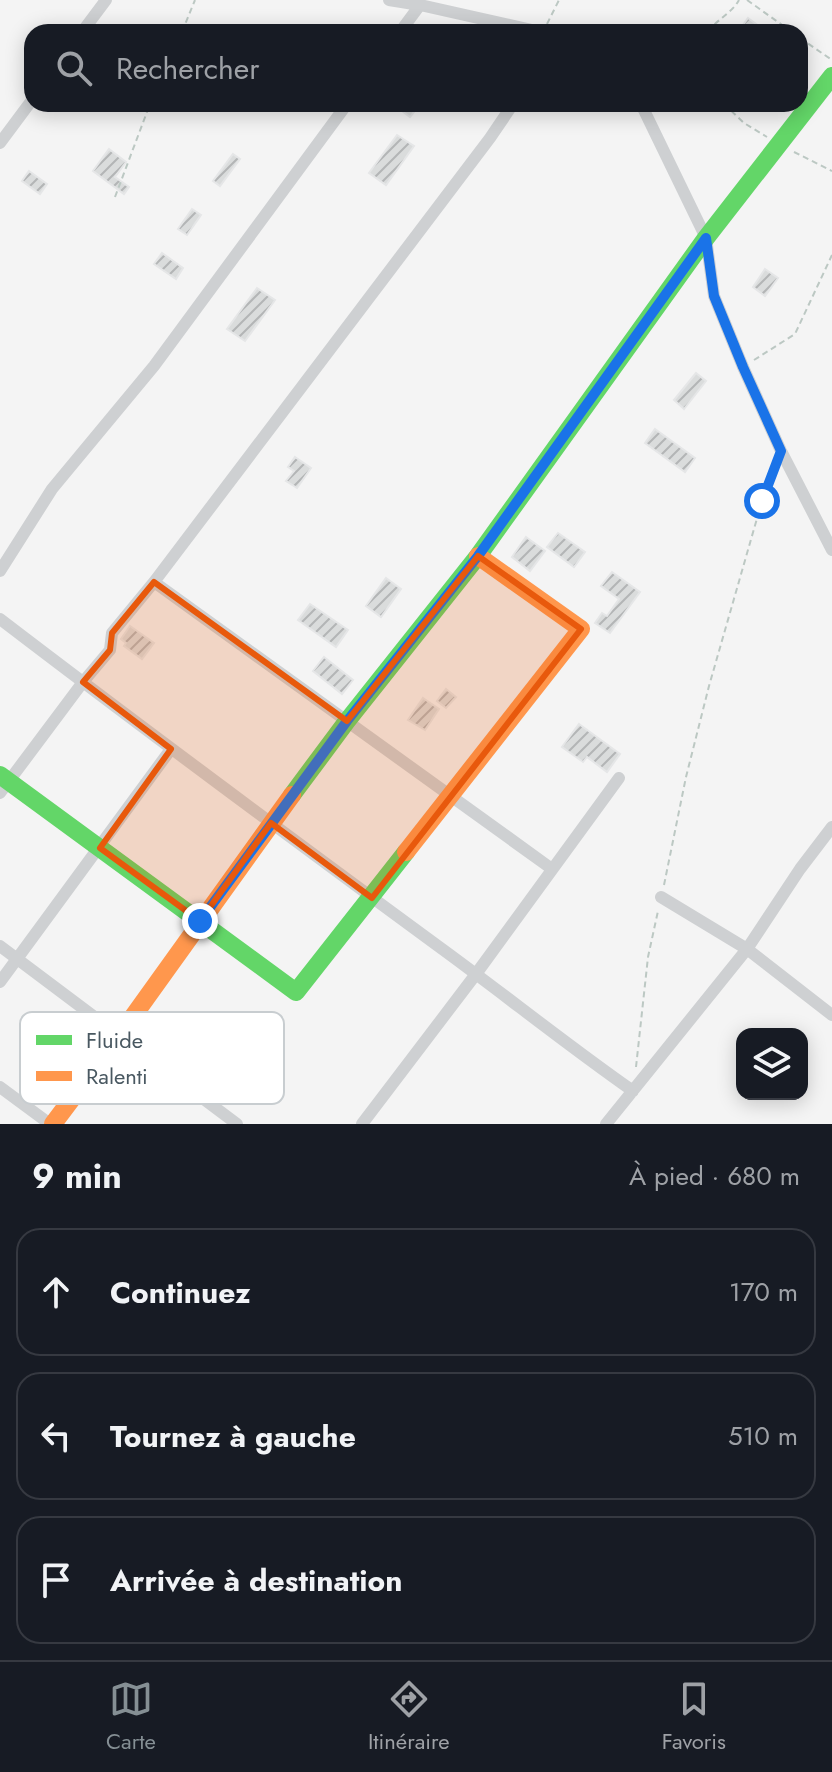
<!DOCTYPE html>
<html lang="fr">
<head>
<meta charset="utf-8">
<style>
  :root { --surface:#171b24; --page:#20242c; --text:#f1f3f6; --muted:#9ea1a6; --line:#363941; --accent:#858f94 }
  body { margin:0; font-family:Jost,sans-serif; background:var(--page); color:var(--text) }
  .controls { position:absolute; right:24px; bottom:24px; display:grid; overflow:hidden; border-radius:16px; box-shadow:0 4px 20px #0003 }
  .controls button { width:72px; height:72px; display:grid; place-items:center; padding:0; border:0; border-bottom:2px solid var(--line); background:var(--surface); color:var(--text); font:40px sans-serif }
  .stop { position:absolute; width:24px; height:24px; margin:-18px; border:6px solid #1a73e8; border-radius:50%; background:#fff }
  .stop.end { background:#1a73e8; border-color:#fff; box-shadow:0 2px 8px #0008 }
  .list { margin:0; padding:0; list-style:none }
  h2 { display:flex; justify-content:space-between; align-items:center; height:104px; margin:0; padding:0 32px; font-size:34px }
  h2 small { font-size:26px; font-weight:400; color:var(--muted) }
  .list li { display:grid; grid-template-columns:52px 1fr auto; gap:24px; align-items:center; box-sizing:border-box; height:128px; margin:0 16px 16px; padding:0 16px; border:2px solid var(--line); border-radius:24px }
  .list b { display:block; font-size:30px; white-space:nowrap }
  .list em { font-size:26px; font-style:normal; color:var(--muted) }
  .icon { flex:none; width:44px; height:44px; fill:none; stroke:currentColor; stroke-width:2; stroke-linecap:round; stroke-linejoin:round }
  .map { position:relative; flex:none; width:832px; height:1124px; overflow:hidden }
  .search { position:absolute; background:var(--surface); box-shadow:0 4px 20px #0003; left:24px; right:24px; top:24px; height:88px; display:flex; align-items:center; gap:20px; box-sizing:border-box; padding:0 28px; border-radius:24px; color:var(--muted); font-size:30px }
  .sheet { height:536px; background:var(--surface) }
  nav { display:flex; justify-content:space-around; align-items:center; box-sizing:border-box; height:112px; border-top:2px solid var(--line); background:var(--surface); font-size:22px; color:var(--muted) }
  nav a { display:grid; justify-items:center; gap:4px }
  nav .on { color:var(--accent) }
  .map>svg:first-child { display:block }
</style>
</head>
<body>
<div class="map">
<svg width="832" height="1124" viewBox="0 0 832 1124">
  <defs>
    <pattern id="building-hatch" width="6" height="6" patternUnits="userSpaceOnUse" patternTransform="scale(2)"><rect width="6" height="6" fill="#dadcdc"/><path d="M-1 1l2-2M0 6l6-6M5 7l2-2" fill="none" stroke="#b3b5b6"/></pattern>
  </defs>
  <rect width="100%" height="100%" fill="#f4f4f4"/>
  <path fill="url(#building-hatch)" stroke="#e5e6e7" stroke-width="2" d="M748,18L767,32H738Z
    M393,104H420L410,117Z
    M397,135L414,146L386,185L369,173Z
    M109,149L126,162L115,177L129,187L124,194L93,171Z
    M233,154L240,159L220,186L213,181Z
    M29,171L47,184L40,194L22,181Z
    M192,209L201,215L187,235L178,229Z
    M162,253L183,268L176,279L154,264Z
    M765,269L778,278L765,296L753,287Z
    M257,288L275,300L245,341L227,329Z
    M696,373L706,381L684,409L674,400Z
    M655,429L695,458L685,472L645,443Z
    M295,457L311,468L297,488L286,481L294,471L288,467Z
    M558,533L585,552L574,567L547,547Z
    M526,537L545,551L530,571L512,557Z
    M612,572L640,592L610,633L595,623L602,613L607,616L619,599L601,586Z
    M386,578L401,589L381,617L366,606Z
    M310,604L348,630L336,647L298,620Z
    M130,626L154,643L142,659L124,646L126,643L121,639Z
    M324,657L353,680L342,694L313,671Z
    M446,689L456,697L446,708L437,701Z
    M423,698L439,709L425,730L408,720Z
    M579,724L620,754L607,772L587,757L583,762L562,747Z"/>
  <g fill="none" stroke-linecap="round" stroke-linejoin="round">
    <path stroke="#bcc8c3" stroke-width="2" stroke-dasharray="6 4" stroke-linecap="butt" d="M747,0L792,32
      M547,24L559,0
      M182,32L195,0
      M708,32C717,19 732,13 739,0
      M800,38L832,60
      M724,104L744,123L767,137
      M794,152L832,171
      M115,197L150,104
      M754,360L795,334L832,255
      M664,885L686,777L709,686L762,501L775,467
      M636,1067L648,957L658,911"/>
    <path stroke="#ced0d2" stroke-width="12" d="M389,0L420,5L541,32
      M82,32L106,0
      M400,32L420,5
      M641,104L706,238L714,296L743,367L781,451L832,550
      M0,143L32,100
      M0,571L52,489L154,366L347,104
      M154,582L552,869
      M0,619C145,730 291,838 438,946C504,994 567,1045 633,1091
      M0,793L83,682L110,650L112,633L154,582L490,138L513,104
      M661,897L747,949L832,1015
      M0,946L237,1124
      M0,982L171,749
      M0,1087L50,1124
      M362,1124L476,974L619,778
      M606,1124L747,949L800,869L832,827"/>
    <path stroke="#63d668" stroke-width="18" d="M0,775L296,992L406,852
      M292,795L347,721L478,556L706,238L832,76"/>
    <path stroke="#ff974d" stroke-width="18" d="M406,852L581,629L478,556
      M53,1124L119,1036L292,795"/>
  </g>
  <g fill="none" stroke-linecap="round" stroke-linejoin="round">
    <path stroke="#1a73e8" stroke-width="10" d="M200,921L347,721L478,556L706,238L714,296L743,367L781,451L762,501"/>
  </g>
  <path fill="#e8590c" fill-opacity="0.2" stroke="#e8590c" stroke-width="6" stroke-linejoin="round" d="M478,556L581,629L372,898L271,823L200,921L100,848L171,749L83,682L110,650L112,633L154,582L347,721Z"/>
  <rect x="20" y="1012" width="264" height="92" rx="12" fill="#fff" stroke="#c8cdd0" stroke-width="2"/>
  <rect x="36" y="1035" width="36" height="10" fill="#63d668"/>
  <rect x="36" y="1071" width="36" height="10" fill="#ff974d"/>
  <g font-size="22" fill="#495861">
    <text x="86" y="1048">Fluide</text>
    <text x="86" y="1084">Ralenti</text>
  </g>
</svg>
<div class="controls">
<button><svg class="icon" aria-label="layers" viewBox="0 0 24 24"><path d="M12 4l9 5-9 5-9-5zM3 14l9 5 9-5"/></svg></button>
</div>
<div class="stop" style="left:762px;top:501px"></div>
<div class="stop end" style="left:200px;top:921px"></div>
<div class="search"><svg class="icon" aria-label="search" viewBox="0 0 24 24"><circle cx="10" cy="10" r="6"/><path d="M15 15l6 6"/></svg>Rechercher</div>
</div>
<section class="sheet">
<h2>9 min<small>À pied · 680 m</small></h2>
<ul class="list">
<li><svg class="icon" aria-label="ahead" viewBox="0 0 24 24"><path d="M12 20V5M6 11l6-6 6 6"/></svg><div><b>Continuez</b></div><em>170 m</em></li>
<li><svg class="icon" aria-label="left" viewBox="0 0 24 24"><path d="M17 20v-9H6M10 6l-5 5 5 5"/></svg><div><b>Tournez à gauche</b></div><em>510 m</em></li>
<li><svg class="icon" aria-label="arrive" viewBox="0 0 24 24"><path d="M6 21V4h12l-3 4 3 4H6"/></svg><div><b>Arrivée à destination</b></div></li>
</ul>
</section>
<nav>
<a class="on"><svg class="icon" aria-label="map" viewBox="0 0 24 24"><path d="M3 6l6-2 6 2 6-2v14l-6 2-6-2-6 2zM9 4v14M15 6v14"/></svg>Carte</a>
<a><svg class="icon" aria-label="directions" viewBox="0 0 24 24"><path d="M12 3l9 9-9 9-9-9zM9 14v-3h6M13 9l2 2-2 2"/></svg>Itinéraire</a>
<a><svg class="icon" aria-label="saved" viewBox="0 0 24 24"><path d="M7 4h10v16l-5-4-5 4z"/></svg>Favoris</a>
</nav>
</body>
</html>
